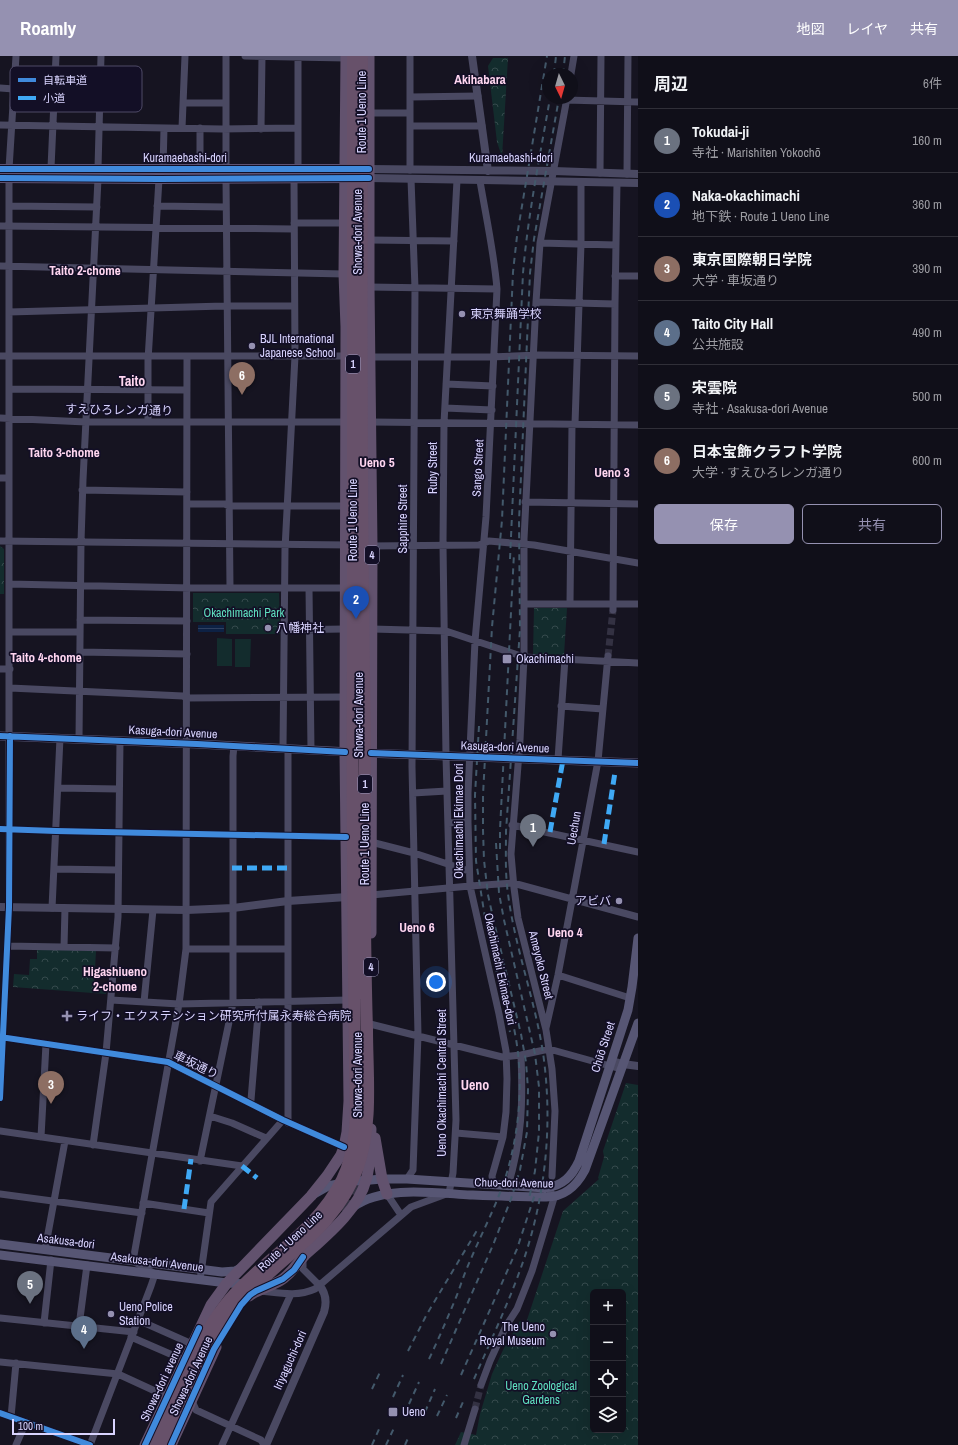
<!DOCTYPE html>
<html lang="ja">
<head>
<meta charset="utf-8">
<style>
  :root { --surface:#100f19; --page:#191822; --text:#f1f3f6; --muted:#9c9ca2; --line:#302f38; --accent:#9591b1 }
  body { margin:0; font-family:"Archivo Narrow","Noto Sans JP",sans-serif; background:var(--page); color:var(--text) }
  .controls { position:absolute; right:12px; bottom:12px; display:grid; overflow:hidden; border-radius:6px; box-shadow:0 4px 16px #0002 }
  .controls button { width:36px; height:36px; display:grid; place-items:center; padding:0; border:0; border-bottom:1px solid var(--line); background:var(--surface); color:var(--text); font:20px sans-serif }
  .compass { position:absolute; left:542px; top:12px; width:36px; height:36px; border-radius:50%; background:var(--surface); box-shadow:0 4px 16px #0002; rotate:175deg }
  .scale { position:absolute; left:12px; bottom:10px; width:103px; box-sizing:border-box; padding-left:4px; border:2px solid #d9d4ff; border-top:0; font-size:11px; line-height:14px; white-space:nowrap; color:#d9d4ff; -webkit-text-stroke:3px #130f26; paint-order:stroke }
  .you { position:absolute; left:436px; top:926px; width:14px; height:14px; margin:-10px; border:3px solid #fff; border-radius:50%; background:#1a73e8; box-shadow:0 0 0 6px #1a73e833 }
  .badge { display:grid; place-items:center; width:26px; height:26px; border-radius:50%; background:var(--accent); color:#fff; font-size:13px; font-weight:700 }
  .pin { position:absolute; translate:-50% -33px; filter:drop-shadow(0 1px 2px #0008) }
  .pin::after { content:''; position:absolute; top:21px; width:14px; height:12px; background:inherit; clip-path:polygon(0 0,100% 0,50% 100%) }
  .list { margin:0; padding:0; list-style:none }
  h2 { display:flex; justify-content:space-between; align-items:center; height:52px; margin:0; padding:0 16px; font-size:17px }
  h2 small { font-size:13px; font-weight:400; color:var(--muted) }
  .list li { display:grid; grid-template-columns:26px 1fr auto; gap:12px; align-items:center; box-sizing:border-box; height:64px; padding:0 16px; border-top:1px solid var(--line) }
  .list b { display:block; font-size:15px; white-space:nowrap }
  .list p { margin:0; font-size:13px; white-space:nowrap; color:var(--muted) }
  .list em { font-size:13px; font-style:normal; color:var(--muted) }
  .actions { display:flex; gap:8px; padding:12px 16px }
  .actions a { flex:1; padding:9px 0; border:1px solid var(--accent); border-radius:6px; text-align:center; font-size:14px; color:var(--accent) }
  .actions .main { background:var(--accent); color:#fff }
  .icon { flex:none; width:22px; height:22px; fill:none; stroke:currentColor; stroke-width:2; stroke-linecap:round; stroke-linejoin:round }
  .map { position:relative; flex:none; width:638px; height:1389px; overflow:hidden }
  header { display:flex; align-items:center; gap:24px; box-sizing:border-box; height:56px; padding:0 20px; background:var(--accent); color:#fff }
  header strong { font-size:19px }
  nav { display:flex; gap:22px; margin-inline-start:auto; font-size:14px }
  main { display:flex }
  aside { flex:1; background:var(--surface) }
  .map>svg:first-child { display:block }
</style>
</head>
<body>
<header>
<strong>Roamly</strong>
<nav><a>地図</a><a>レイヤ</a><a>共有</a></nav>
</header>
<main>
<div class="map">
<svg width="638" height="1389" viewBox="0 0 638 1389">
  <defs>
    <pattern id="park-crowns" width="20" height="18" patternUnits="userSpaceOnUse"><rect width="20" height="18" fill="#132c2d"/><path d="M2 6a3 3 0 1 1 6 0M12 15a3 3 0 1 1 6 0" fill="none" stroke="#354a4c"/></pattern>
    <pattern id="water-rules" width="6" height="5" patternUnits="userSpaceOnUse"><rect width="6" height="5" fill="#0d2144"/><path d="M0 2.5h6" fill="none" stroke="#304060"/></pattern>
  </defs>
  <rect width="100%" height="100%" fill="#161421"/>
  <path fill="url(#park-crowns)" fill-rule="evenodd" d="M493,2H508L502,101L497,86L488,10Z
    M0,490L4,493V538H0Z
    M193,537H279L280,578H226V566H193Z
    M534,552H567L564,599L533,598Z
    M37,892L96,895L94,931L107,932L106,938L13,931L14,918L29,919L30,903H37Z
    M626,1027L638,1029V1389H455L461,1376L476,1379L480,1358L492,1318L503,1294L520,1265L526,1267L563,1155L599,1123L598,1122L604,1101L603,1095ZM593,1236H623V1374H593Z"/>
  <path fill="#132c2d" d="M217,582L232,583V610H217Z
    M235,583H251L250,611H235Z"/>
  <path fill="url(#water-rules)" d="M198,569H224V576H198Z"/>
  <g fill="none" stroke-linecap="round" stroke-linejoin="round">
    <path stroke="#333142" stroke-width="7" stroke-dasharray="7 3.5" stroke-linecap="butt" d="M608,600L613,554
      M475,1353L481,1329"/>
    <path stroke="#333142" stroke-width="12" stroke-dasharray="12 6" stroke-linecap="butt" d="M348,1156L353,1125"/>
    <path stroke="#4a4962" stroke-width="7" d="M226,0V123L230,532
      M245,0L346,2
      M410,0V114
      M571,18L574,0
      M0,32L14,33
      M410,41L478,40
      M566,44L638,46
      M183,47H226
      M369,57H410
      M0,69L222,73L298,72
      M410,70H482
      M182,72L185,0
      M261,73L262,0
      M51,112L56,0
      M98,112L101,0
      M163,113L164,72
      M200,113V72
      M298,113V0
      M600,117L601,0
      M627,118L628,0
      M480,125C486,161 494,196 497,233L486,461L475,585L468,737V766L470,830L499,958L506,995L507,1023L506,1056L503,1081L492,1120L493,1128
      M9,150L97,151
      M157,150L226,151
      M294,167H345
      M0,170L294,173
      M369,184L454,185
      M540,187L616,189
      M0,210L344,218
      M615,220H638
      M369,231L497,233
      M536,246L615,248
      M9,256L224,250H294
      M0,300H350
      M366,301H490L538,299L638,300
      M446,328L493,330
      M9,333L187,334
      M445,352L492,354
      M0,362L86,366H345
      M148,366V304L159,123
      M371,366L638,369
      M575,368L581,188V126
      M0,422H9
      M82,434L187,436
      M525,446L638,448
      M187,448H225L229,450H345
      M0,485L350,489
      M368,490L479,489L489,485L534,489L638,507
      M9,528L191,532H344
      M309,532L311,694
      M524,548H638
      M570,548L572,368
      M613,554L615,248L617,127
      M80,564L187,565
      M372,573L446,575L524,601L638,607
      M284,574L344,573
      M9,576H80
      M80,596L187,598
      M0,613H10
      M10,632L183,640L187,642L345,641
      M561,650L603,653
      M79,683L81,486L83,424L98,123
      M283,692L285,493L295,300L294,123
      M288,693V1067
      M558,703L565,603
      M58,732L119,733
      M413,737L447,735
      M448,767L468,766
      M512,769L638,796
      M0,773L56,775L346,781
      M371,786L414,797L469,815
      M54,813L118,814
      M371,839L470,830L513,827L638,861
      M52,852L60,682
      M7,890L116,892
      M64,891L65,852
      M186,893H288
      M558,919L630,942
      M111,944L179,948L348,944
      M144,946L153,854
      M370,968L502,1001L521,999L549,993L621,1013
      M546,972L558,919L598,705L608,600
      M0,981L168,1006L283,1064L344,1091
      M0,1042L9,851V113L16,0
      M250,1047L251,1044L259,946
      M210,1060L232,1067L266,1082
      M0,1075L242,1110
      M456,1077L503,1081
      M41,1081L46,988
      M93,1089L106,997L118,861L120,685
      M200,1105L233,947V700L234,690
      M552,1120L555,1055L552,1013L546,974L518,862L514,832L511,798L520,684L524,601V483L536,246L540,187L567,42
      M407,1123L413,1114L418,979L412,711L415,232L411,123
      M508,1130C522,1083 523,1047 521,999
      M0,1138L142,1157
      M387,1138L401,1159
      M143,1147L209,1157
      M45,1194L65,1085
      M303,1201V1213L319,1229
      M200,1224L211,1146L283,1064
      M261,1235C280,1237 297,1241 315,1233L411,1151L449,1137L453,1117L456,1064L446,700L443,489L444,367L457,124
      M0,1262L134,1276
      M138,1264L192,1288
      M44,1267L51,1204
      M79,1270L87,1209
      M131,1281L184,1304
      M0,1306L118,1318L168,1341
      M481,1329L490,1305L506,1270L517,1253L532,1215L554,1142L548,1131
      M192,1345L196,1354L261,1384L264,1389
      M0,1357L90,1389
      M11,1361L16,1307
      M16,1389L26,1366
      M90,1389L151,1230L155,1218L133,1205L179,948L186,893L187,300
      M222,1389L291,1238
      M464,1389L475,1353"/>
    <path stroke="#4a4962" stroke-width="8" d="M472,0L488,115
      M369,113L554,115L638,118
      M369,122L638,127
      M0,851L187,854L233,852L288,845L347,841
      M612,1005L623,1008L638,1010
      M266,1389L324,1256C327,1246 326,1237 319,1229"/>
    <path stroke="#575674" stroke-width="9" d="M0,680L197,688L350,696
      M365,697L638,707
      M359,1125L382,1123H407L545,1132C563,1130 572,1120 579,1105L628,954L632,931L638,882
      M314,1138L328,1130L343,1127
      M353,1151C383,1129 435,1137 470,1139C495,1140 519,1141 544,1141C564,1142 576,1131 585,1114L638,967
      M0,1188L222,1216L235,1215L241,1212
      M0,1199L227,1227L248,1228"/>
    <path stroke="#5e5373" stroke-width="10" d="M0,113H352
      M0,122L159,123L353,122"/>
    <path stroke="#62526e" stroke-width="11" d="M369,0V231L372,490L371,877
      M375,1082L382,1123L387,1138
      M249,1240C260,1232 274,1230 284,1222C294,1214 297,1207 305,1199C326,1180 359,1153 366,1124C371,1108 370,1089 371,1073
      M145,1389L211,1249L227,1227L311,1140L327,1120L341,1099L344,1091L347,1076L349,1045L345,696L346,271L344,218L346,0
      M171,1389L216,1291"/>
    <path stroke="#43596b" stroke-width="2" stroke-dasharray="6 5" stroke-linecap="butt" d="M554,18L556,0
      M563,18L565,0
      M510,503L523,217C528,158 540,100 550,42
      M479,670L475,739L476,805L486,868L510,976
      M496,787L499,837L504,864L535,998L539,1031V1076L535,1115L529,1143
      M500,793V774L514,497
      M408,1295L427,1258L479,1171
      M429,1303C439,1282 448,1261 457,1239C461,1228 465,1216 470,1205C483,1174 499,1145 508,1113C521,1066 524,1015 513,968
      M441,1308L493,1189L511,1143L520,1114L527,1076L528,1033L526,1006L521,978L494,866L488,839L484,804L483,774V739L492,571L502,464L513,216L517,180L547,0
      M461,1319L517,1193L535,1138
      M474,1323C491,1284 510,1244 524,1203C546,1137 553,1066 543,997C535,944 515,892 508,838C505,817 506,796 506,775L520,573L519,465L530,217L534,183L559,42
      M372,1333L381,1314
      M393,1341L403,1319
      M409,1348L419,1326
      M425,1356L435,1333
      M437,1360L447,1339
      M456,1362L463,1346
      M372,1389L380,1371
      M386,1389L394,1372
      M405,1389L409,1380"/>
    <path stroke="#67516a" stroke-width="12" d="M154,1389C165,1366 175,1343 186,1320C198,1293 210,1266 230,1243C265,1202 317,1175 342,1124C359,1088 356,1052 355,1013C355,982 354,951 354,920C353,819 352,718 353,616V0
      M164,1389C186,1342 205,1287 239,1247C280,1200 336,1174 358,1111C373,1067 367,1019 367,973C365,912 365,851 364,790C364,761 365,732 365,702C364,602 362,502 362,402C361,268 362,134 362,0"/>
    <path stroke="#3fa9f5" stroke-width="5" stroke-dasharray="10 5" stroke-linecap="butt" d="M550,776L563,704
      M604,788L615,716
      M232,812H288
      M242,1110L257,1122
      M184,1153L191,1103"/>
    <g stroke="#130f26" stroke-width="8">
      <path id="cycleway" d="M0,113H369
        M0,122L159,123L369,122
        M0,680L197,688L345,696
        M371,697L638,707
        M0,773L56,775L346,781
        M0,981L168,1006L283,1064L344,1091
        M0,1042L9,851L10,680
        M0,1357L90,1389
        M145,1389L199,1272
        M171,1389L214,1293L241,1249L250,1239L256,1235L283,1223L294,1214L303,1201"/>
    </g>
    <use href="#cycleway" stroke="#408adc" stroke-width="6"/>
  </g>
  <g fill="#9591b1" stroke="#130f26" stroke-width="1.5">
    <circle cx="462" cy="258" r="4"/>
    <circle cx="252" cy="290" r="4"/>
    <circle cx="268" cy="572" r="4"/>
    <rect x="502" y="598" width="10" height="10" rx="2"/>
    <circle cx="619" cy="845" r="4"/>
    <path d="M65 954h4v4h4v4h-4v4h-4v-4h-4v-4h4z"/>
    <circle cx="111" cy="1258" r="4"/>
    <circle cx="553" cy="1278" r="4"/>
    <rect x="388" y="1351" width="10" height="10" rx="2"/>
  </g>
  <g text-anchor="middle" stroke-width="3.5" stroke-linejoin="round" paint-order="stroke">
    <g fill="#130f26" stroke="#9e99be" stroke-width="1">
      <rect x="346" y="299" width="14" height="18" rx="3"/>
      <rect x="365" y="490" width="14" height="18" rx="3"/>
      <rect x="358" y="719" width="14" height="18" rx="3"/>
      <rect x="364" y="902" width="14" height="18" rx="3"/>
    </g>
    <g font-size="11" font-weight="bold" fill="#d9d4ff">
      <text x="353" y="312">1</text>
      <text x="372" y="503">4</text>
      <text x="365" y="732">1</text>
      <text x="371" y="915">4</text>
    </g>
    <g font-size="12" fill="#d9d4ff" stroke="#130f26">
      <text transform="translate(362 56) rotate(-90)" y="4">Route 1 Ueno Line</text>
      <text x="185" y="106">Kuramaebashi-dori</text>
      <text x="511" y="106">Kuramaebashi-dori</text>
      <text transform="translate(358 176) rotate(-90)" y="4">Showa-dori Avenue</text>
      <text transform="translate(119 354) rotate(1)" y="4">すえひろレンガ通り</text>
      <text transform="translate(433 412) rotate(-90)" y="4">Ruby Street</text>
      <text transform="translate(478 412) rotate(-87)" y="4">Sango Street</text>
      <text transform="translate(403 463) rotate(-90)" y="4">Sapphire Street</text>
      <text transform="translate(353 464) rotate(-90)" y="4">Route 1 Ueno Line</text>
      <text transform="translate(359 659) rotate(-90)" y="4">Showa-dori Avenue</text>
      <text transform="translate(173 676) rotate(3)" y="4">Kasuga-dori Avenue</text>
      <text transform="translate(505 691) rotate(2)" y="4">Kasuga-dori Avenue</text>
      <text transform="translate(459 765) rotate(-90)" y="4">Okachimachi Ekimae Dori</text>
      <text transform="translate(574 772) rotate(-80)" y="4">Uechun</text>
      <text transform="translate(365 788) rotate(-90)" y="4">Route 1 Ueno Line</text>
      <text transform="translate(541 909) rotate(76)" y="4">Ameyoko Street</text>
      <text transform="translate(500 913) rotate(78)" y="4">Okachimachi Ekimae-dori</text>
      <text transform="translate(603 991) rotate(-72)" y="4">Chūō Street</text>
      <text transform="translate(196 1009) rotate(26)" y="4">車坂通り</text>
      <text transform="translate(358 1019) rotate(-90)" y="4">Showa-dori Avenue</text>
      <text transform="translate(442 1027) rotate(-90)" y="4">Ueno Okachimachi Central Street</text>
      <text transform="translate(514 1127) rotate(1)" y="4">Chuo-dori Avenue</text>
      <text transform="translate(66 1185) rotate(7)" y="4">Asakusa-dori</text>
      <text transform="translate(290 1185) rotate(-43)" y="4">Route 1 Ueno Line</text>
      <text transform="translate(157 1206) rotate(7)" y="4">Asakusa-dori Avenue</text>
      <text transform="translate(290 1304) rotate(-66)" y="4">Iriyaguchi-dori</text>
      <text transform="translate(191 1320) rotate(-65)" y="4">Showa-dori Avenue</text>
      <text transform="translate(162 1326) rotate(-65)" y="4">Showa-dori avenue</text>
    </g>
    <g font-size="12" fill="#d9d4ff" stroke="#130f26" text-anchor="start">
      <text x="470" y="262">東京舞踊学校</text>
      <text x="260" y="287">BJL International<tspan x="260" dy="14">Japanese School</tspan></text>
      <text x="276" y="576">八幡神社</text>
      <text x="516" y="607">Okachimachi</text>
      <text x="611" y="849" text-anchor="end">アビバ</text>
      <text x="76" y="964">ライフ・エクステンション研究所付属永寿総合病院</text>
      <text x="119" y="1255">Ueno Police<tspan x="119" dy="14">Station</tspan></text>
      <text x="545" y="1275" text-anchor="end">The Ueno<tspan x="545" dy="14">Royal Museum</tspan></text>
      <text x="402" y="1360">Ueno</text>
    </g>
    <g font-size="12" fill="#5fe0c0" stroke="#130f26">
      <text x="244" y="561">Okachimachi Park</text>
      <text x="541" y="1334">Ueno Zoological<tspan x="541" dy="14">Gardens</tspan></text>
    </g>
    <g font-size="13" font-weight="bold" fill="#ffd6f0" stroke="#130f26">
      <text x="480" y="28">Akihabara</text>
      <text x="85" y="219">Taito 2-chome</text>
      <text x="64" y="401">Taito 3-chome</text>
      <text x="377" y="411">Ueno 5</text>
      <text x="612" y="421">Ueno 3</text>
      <text x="46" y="606">Taito 4-chome</text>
      <text x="417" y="876">Ueno 6</text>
      <text x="565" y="881">Ueno 4</text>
      <text x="115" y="920">Higashiueno<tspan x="115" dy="15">2-chome</tspan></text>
    </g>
    <g font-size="14" font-weight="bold" fill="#ffd6f0" stroke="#130f26">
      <text x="132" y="330">Taito</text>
      <text x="475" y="1034">Ueno</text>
    </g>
  </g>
  <rect x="10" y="10" width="132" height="46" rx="6" fill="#130f26" stroke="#4e4a67" stroke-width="1"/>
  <rect x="18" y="22" width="18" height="4" fill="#408adc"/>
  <rect x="18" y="40" width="18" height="4" fill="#3fa9f5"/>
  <g font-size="11" fill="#d9d4ff">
    <text x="43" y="28">自転車道</text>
    <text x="43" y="46">小道</text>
  </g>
</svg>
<div class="controls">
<button>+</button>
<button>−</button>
<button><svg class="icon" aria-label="locate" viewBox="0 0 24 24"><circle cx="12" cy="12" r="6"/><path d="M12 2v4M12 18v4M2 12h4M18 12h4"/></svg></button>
<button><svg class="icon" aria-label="layers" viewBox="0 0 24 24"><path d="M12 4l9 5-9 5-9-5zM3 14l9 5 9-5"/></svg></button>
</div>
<svg class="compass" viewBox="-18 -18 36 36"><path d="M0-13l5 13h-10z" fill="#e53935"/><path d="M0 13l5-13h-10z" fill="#9c9ca2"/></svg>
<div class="scale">100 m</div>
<div class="you"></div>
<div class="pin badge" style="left:533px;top:791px;background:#6b7280">1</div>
<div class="pin badge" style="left:356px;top:563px;background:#1a4fb4">2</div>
<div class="pin badge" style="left:51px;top:1048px;background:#8d6e63">3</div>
<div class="pin badge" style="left:84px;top:1293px;background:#5c6f8a">4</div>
<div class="pin badge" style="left:30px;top:1248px;background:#6b7280">5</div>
<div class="pin badge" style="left:242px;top:339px;background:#8d6e63">6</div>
</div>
<aside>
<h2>周辺<small>6件</small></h2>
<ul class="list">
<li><span class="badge" style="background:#6b7280">1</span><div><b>Tokudai-ji</b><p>寺社 · Marishiten Yokochō</p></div><em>160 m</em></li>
<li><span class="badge" style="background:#1a4fb4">2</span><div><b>Naka-okachimachi</b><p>地下鉄 · Route 1 Ueno Line</p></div><em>360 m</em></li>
<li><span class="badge" style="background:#8d6e63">3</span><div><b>東京国際朝日学院</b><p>大学 · 車坂通り</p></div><em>390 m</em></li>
<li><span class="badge" style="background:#5c6f8a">4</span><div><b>Taito City Hall</b><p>公共施設</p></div><em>490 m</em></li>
<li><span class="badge" style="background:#6b7280">5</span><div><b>宋雲院</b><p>寺社 · Asakusa-dori Avenue</p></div><em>500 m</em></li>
<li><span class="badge" style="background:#8d6e63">6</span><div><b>日本宝飾クラフト学院</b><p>大学 · すえひろレンガ通り</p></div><em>600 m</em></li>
</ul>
<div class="actions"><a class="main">保存</a><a>共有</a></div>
</aside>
</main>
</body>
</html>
